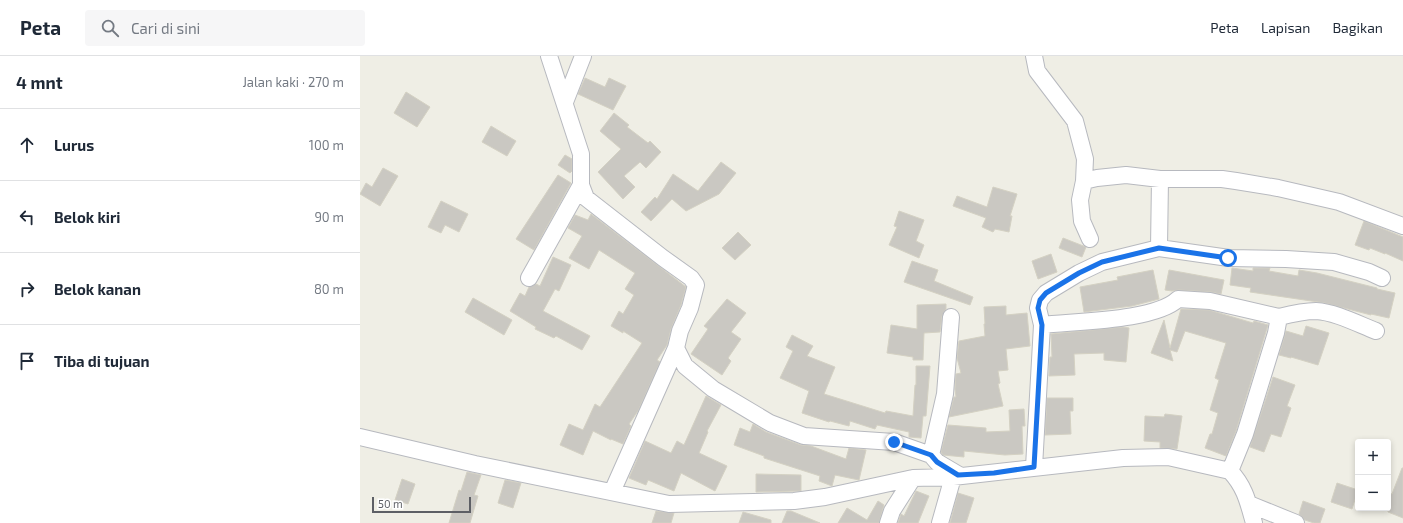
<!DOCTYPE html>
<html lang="id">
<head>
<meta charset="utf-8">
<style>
  :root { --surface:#fff; --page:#f6f6f7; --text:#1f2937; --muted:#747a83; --line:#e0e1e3 }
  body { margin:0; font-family:"Exo 2",sans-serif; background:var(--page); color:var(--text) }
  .controls { position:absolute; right:12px; bottom:12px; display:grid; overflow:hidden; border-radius:4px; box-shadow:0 2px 6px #0003 }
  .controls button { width:36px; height:36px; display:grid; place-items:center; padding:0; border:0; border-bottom:1px solid var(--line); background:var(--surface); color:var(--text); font:20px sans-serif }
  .scale { position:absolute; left:12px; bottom:10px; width:99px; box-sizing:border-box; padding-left:4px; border:2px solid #5d5f65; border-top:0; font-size:11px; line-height:14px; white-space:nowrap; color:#5d5f65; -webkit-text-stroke:3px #fff; paint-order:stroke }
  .stop { position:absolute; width:12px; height:12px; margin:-9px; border:3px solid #1a73e8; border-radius:50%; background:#fff }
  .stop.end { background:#1a73e8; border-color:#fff; box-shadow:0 1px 4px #0008 }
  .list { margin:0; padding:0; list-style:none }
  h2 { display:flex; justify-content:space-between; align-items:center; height:52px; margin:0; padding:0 16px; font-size:17px }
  h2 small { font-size:13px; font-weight:400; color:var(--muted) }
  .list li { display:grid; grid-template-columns:26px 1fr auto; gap:12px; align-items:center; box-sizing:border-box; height:72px; padding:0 16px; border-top:1px solid var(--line) }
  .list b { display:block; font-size:15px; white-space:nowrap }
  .list em { font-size:13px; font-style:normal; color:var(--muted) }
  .icon { flex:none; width:22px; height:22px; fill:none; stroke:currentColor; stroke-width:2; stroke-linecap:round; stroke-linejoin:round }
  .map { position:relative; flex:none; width:1043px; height:467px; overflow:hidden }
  header { display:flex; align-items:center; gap:24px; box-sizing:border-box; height:56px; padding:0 20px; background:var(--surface); border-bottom:1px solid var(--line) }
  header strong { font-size:19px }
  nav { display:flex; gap:22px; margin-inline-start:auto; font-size:14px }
  .search { width:280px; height:36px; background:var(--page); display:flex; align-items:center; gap:10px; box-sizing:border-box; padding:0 14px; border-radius:4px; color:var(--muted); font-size:15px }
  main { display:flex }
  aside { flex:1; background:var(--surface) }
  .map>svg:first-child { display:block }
</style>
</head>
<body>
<header>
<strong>Peta</strong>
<div class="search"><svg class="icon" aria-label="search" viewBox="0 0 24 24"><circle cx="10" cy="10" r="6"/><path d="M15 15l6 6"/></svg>Cari di sini</div>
<nav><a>Peta</a><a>Lapisan</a><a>Bagikan</a></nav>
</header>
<main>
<aside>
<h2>4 mnt<small>Jalan kaki · 270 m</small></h2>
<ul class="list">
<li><svg class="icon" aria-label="ahead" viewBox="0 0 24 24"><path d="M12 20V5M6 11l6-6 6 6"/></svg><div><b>Lurus</b></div><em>100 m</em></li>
<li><svg class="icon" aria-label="left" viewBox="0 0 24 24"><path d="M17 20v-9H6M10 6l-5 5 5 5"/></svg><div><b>Belok kiri</b></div><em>90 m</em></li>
<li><svg class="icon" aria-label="right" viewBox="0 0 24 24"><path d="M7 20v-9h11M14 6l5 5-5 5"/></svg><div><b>Belok kanan</b></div><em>80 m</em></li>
<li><svg class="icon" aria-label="arrive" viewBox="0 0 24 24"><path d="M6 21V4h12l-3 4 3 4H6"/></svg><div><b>Tiba di tujuan</b></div></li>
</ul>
</aside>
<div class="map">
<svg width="1043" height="467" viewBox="0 0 1043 467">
  <rect width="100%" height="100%" fill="#efeee5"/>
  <path fill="#cac8c2" stroke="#d4d1c3" d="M225,22L245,31L249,22L266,30L253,54L218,38Z
    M46,36L70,51L57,71L34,57Z
    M254,57L269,69L267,71L288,87L290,85L301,96L286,112L280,106L264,120L275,131L263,143L238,116L261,93L240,75Z
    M131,70L156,85L147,100L122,86Z
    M205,99L212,103V115L210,117L198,109Z
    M361,106L376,117L359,138L326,155L312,143L291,165L281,156L295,141L297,143L313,118L338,135Z
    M23,112L38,120L20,150L0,138L6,127L12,131Z
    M198,119L211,127L174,194L156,183Z
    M633,131L657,138L650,160H652L649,176L635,173L633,176L622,171L626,162L593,150L597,140L627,151Z
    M81,145L108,158L99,176L85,169L81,177L68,171Z
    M539,155L564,164L556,185L564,189L559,202L529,189L537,171L534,170Z
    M231,158L326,231L321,249L311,273L307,289L297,304L300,306L278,355L269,368L271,370L263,388L251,383V384L233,375L223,399L200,389L209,368L223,374L235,348L240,351L282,287L263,275V277L251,270L259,255L263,258L274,239L265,233L275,217L239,194L229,213L209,202L222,180L208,172L215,159L228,164Z
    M1004,165L1043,181V205L1025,197V198L1010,192L1009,194L995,189Z
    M378,176L391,189L375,204L362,192Z
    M703,182L726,191L722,201L699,192Z
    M691,198L697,216L678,223L672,205Z
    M193,201L211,209L199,235L195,233L183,255L230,280L222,294L196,280L194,282L175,273L176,271L150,255L160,237L165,240L169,231L176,228L180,230Z
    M552,205L578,214L574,225L613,241L610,249L544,226Z
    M872,212L893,215V212H910L909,215L938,220L939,214L957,217L1017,232V233L1035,237L1029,262L1011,258V259L965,247L890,236L891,232L870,229Z
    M793,214L799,243L772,250L724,256L720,231L758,224L757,221Z
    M809,214L864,224L861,238L851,236L819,234L812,235L805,234Z
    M113,242L152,264L144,279L105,256Z
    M367,243L386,257L371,276L381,283L368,302L371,305L362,319L331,298L348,273L344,270Z
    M586,248V253L582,260L580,276L564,277L563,304H553V301L527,297L531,269L557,273V249Z
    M646,250V259L667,257L670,290L646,293L648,314L638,315L640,327L638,328L643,350L589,361L594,341H596L595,333L596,318L601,317L597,302L599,285L625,280L624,268H625L624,251Z
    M821,253L849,254L893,267L894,265L908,269L876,375L866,400L845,392L850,378H852L858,357L850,354L859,324L855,322L866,287L825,275L817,296L810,294L813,305L791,297L804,264L810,292Z
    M946,270L969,277L958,309L931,301V302L919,299L926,275L943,280Z
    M763,271L769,272L766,306L744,304V297L714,298L715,319L689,320L690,301H692L691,278Z
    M432,279L453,290L447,300L475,311L464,338L525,357L526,355L553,360L555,329H556V310H570L566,360H563L561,382L549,381V376L517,369L515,373L490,365L489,370L470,365L469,366L442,357L449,335L420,322L433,295L426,291Z
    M913,321L935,329L927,350L931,352L921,381L911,378L904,396L890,391Z
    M346,340L361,349L347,375L348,376L339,397L367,410L355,435L321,417L314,435L288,424L286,429L269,422L285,385L311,397L317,385L324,389Z
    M687,342H713V355H710L711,378L685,379Z
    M664,353L665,370H662L663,398L645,399L604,395V401L583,399L581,396L588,369L626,372V376L650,375L649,354Z
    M805,358L822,360L817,393L800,392V386L784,385L785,360L804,361Z
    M393,368L406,376L441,389L451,390L486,403L489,392L506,394L499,424L475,419L472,430L459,425L460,420L404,402V400L374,389L380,372L390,376Z
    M1042,412H1043V462L1028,456V437L1032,438Z
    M107,416L121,419L114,439L118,440L110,467H89L99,434L101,435Z
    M396,418L441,419V435L396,436Z
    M42,423L55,428L48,448L35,444Z
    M145,424L161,427L153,452L138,447Z
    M977,427L998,434L992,453L971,446Z
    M556,435L569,440L558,467H538L541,458L544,460Z
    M598,437L614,442L606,467H590Z
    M518,445L524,449L519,467H478L487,452L507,464Z
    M943,445L965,453L960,467H954L945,464L939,458Z
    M296,455L314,457L311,467H292Z
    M427,455H431L460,467H422Z
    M383,456L411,464V467H379Z"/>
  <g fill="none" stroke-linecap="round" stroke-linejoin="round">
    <g stroke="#b7b9bf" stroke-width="18">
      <path id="street" d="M189,0L221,98V129L226,142L303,202L331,222L336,229L330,252L320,275L316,292L325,310L353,333L410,367L444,380L534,386L571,399L577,406L599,419
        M674,0L677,15L715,65L725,103L724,125L720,144L722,165L730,183
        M205,46L223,0
        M724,125L737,122L766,119L800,123H862L876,125L918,132L979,146L1043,170
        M799,192L800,123
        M169,222L221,129
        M682,269L678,252L680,244L686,237L719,217L742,206L799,192L869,202L926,203L974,206L1009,216L1022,222
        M0,381L115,408L309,448L434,445L465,441L553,422L593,421L763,402L808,401L870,415C885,431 888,446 894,467
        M571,399L585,338L591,261
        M674,411L682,269C716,265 795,265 818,243L850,245L919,261
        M870,415L885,378L916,277L919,261C931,258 944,255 956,255C975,256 998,268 1016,275
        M252,436L316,292
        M889,448L936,467
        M528,467L532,455L553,422
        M580,467L593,421"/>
    </g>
    <use href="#street" stroke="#fff" stroke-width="16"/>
  </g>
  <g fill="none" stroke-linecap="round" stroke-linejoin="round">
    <path stroke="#1a73e8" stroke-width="5" d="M534,386L571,399L577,406L598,419L634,417L674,411L682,269L678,252L680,244L686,237L719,217L742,206L799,192L868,202"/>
  </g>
</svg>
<div class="controls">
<button>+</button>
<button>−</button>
</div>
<div class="scale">50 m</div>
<div class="stop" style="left:868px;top:202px"></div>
<div class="stop end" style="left:534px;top:386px"></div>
</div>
</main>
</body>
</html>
